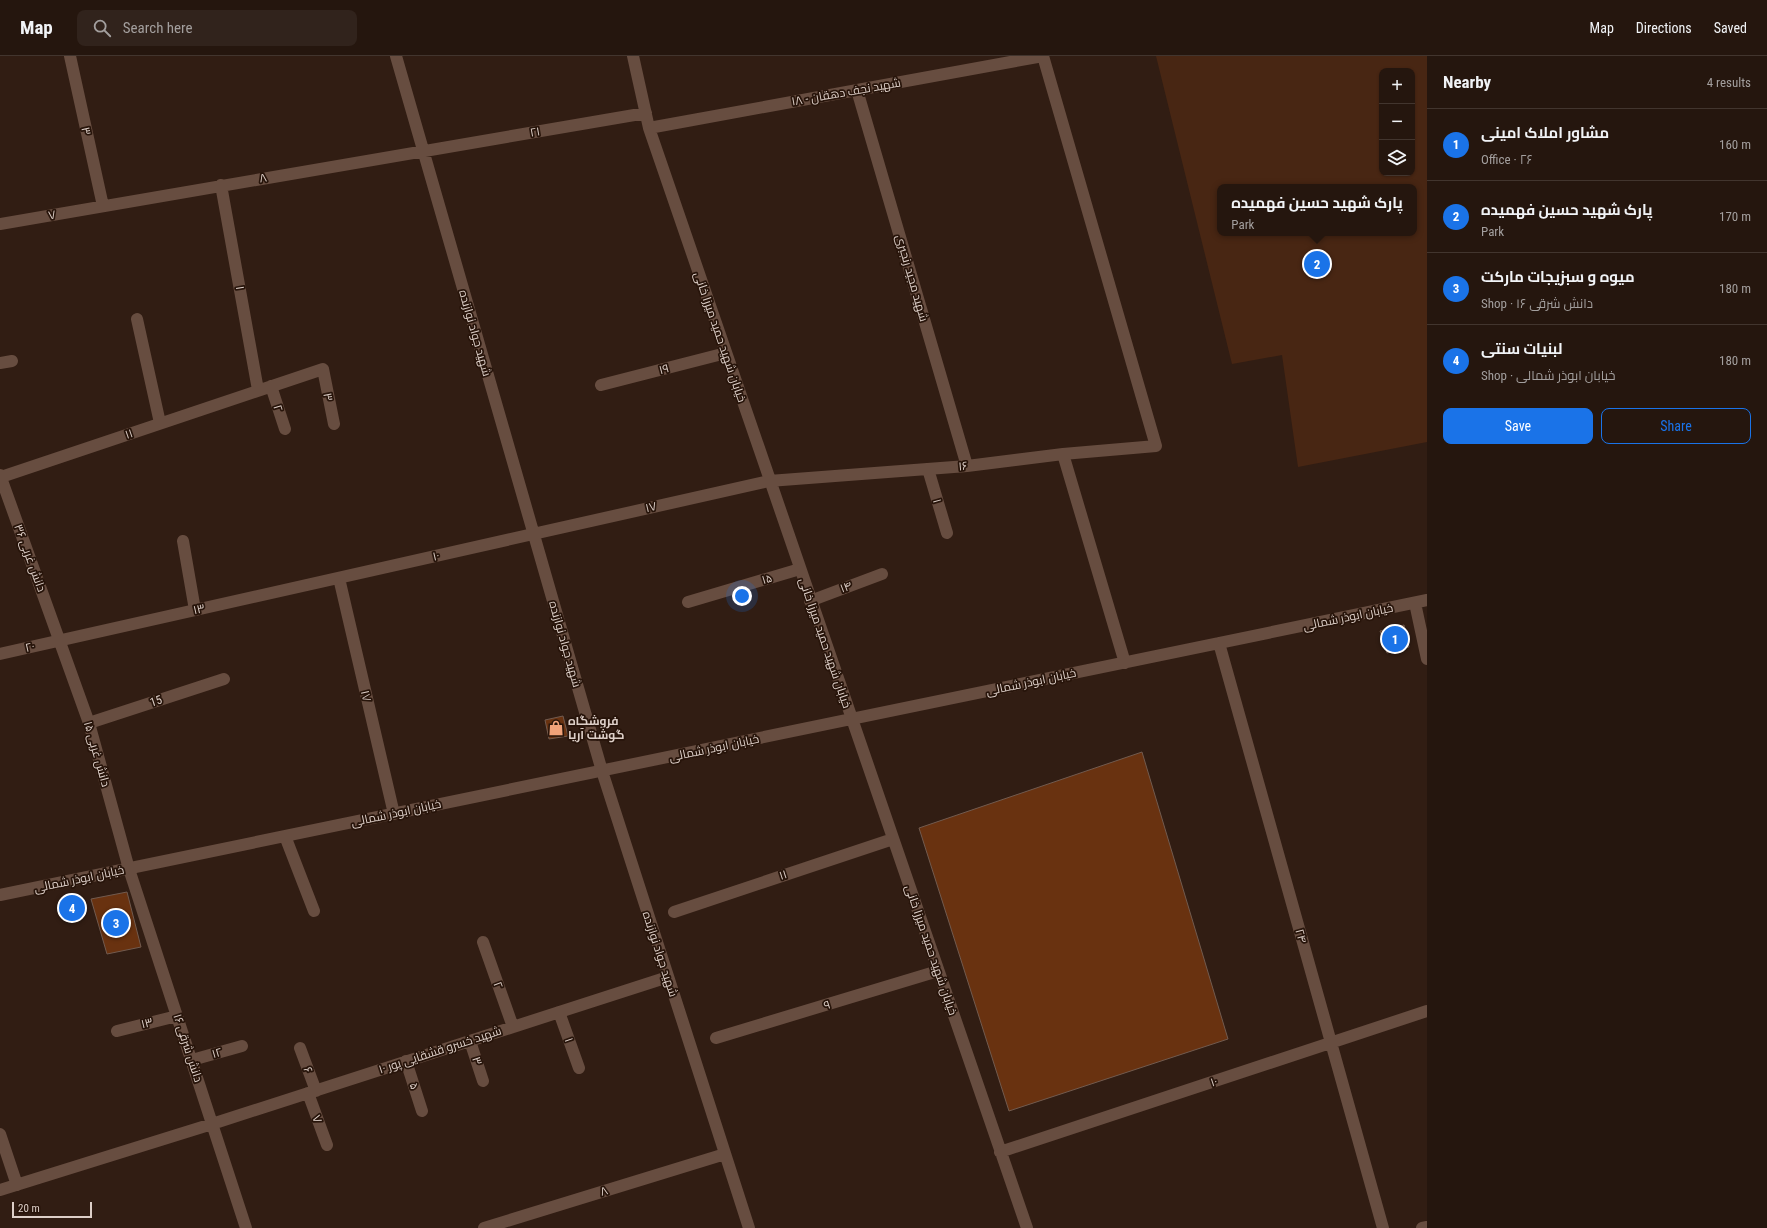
<!DOCTYPE html>
<html lang="en">
<head>
<meta charset="utf-8">
<style>
  :root { --surface:#25160e; --page:#31231c; --text:#f1f3f6; --muted:#a39f9e; --line:#42352e; --accent:#1a73e8 }
  body { margin:0; font-family:"Roboto Condensed",Cairo,sans-serif; background:var(--page); color:var(--text) }
  .controls { position:absolute; right:12px; top:12px; display:grid; overflow:hidden; border-radius:8px; box-shadow:0 1px 3px #0004 }
  .controls button { width:36px; height:36px; display:grid; place-items:center; padding:0; border:0; border-bottom:1px solid var(--line); background:var(--surface); color:var(--text); font:20px sans-serif }
  .scale { position:absolute; left:12px; bottom:10px; width:80px; box-sizing:border-box; padding-left:4px; border:2px solid #ddcfc8; border-top:0; font-size:11px; line-height:14px; white-space:nowrap; color:#ddcfc8; -webkit-text-stroke:3px #27140a; paint-order:stroke }
  .you { position:absolute; left:742px; top:540px; width:14px; height:14px; margin:-10px; border:3px solid #fff; border-radius:50%; background:#1a73e8; box-shadow:0 0 0 6px #1a73e833 }
  .badge { display:grid; place-items:center; width:26px; height:26px; border-radius:50%; background:var(--accent); color:#fff; font-size:13px; font-weight:700 }
  .pin { position:absolute; translate:-50% -50%; border:2px solid #fff; box-shadow:0 1px 4px #0006 }
  .popup { position:absolute; left:1217px; top:128px; width:200px; height:52px; box-sizing:border-box; display:grid; place-content:center; border-radius:8px; background:var(--surface); filter:drop-shadow(0 1px 3px #0005); font-size:13px; white-space:nowrap; color:var(--muted) }
  .popup b { font-size:15px; color:var(--text) }
  .popup::after { content:''; position:absolute; left:50%; top:100%; margin-left:-8px; border:8px solid transparent; border-top-color:var(--surface) }
  .list { margin:0; padding:0; list-style:none }
  h2 { display:flex; justify-content:space-between; align-items:center; height:52px; margin:0; padding:0 16px; font-size:17px }
  h2 small { font-size:13px; font-weight:400; color:var(--muted) }
  .list li { display:grid; grid-template-columns:26px 1fr auto; gap:12px; align-items:center; box-sizing:border-box; height:72px; padding:0 16px; border-top:1px solid var(--line) }
  .list b { display:block; font-size:15px; white-space:nowrap }
  .list p { margin:0; font-size:13px; white-space:nowrap; color:var(--muted) }
  .list em { font-size:13px; font-style:normal; color:var(--muted) }
  .actions { display:flex; gap:8px; padding:12px 16px }
  .actions a { flex:1; padding:9px 0; border:1px solid var(--accent); border-radius:8px; text-align:center; font-size:14px; color:var(--accent) }
  .actions .main { background:var(--accent); color:#fff }
  .icon { flex:none; width:22px; height:22px; fill:none; stroke:currentColor; stroke-width:2; stroke-linecap:round; stroke-linejoin:round }
  .map { position:relative; flex:none; width:1427px; height:1172px; overflow:hidden }
  header { display:flex; align-items:center; gap:24px; box-sizing:border-box; height:56px; padding:0 20px; background:var(--surface); border-bottom:1px solid var(--line) }
  header strong { font-size:19px }
  nav { display:flex; gap:22px; margin-inline-start:auto; font-size:14px }
  .search { width:280px; height:36px; background:var(--page); display:flex; align-items:center; gap:10px; box-sizing:border-box; padding:0 14px; border-radius:8px; color:var(--muted); font-size:15px }
  main { display:flex }
  aside { flex:1; background:var(--surface) }
  .map>svg:first-child { display:block }
</style>
</head>
<body>
<header>
<strong>Map</strong>
<div class="search"><svg class="icon" aria-label="search" viewBox="0 0 24 24"><circle cx="10" cy="10" r="6"/><path d="M15 15l6 6"/></svg>Search here</div>
<nav><a>Map</a><a>Directions</a><a>Saved</a></nav>
</header>
<main>
<div class="map">
<svg width="1427" height="1172" viewBox="0 0 1427 1172">
  <rect width="100%" height="100%" fill="#311d13"/>
  <path fill="#482613" fill-rule="evenodd" d="M1156,0H1427V386L1298,411L1282,299L1232,308ZM1382,15H1412V117H1382ZM1220,131H1414V177H1220Z"/>
  <path fill="#693210" stroke="#725b4f" d="M1404,569L1409,591L1387,597L1380,575Z
    M563,660L568,680L549,683L545,664Z
    M1142,696L1228,983L1009,1055L919,772Z
    M127,836L141,891L107,898L91,843Z"/>
  <g fill="none" stroke-linecap="round" stroke-linejoin="round">
    <path stroke="#674d40" stroke-width="12" d="M70,0L103,150
      M396,0L602,715L749,1172
      M633,0L649,72L1027,1172
      M857,34L967,410
      M221,129L258,334
      M0,168L646,57
      M137,263L160,367
      M0,307L12,305
      M601,329L726,297
      M271,330L285,373
      M1063,398L1125,607
      M928,413L947,477
      M0,419L89,667L129,813L246,1172
      M1,421L323,313L334,368
      M183,485L195,554
      M339,522L394,758
      M810,545L882,518
      M688,546L800,513
      M1415,547L1427,603
      M1219,587L1383,1172
      M0,598L769,425L967,410L1063,398L1156,390L1043,0L649,72
      M89,667L224,623
      M285,780L314,855
      M0,839L1427,544
      M674,856L893,783
      M483,886L513,971
      M559,956L579,1012
      M117,975L177,960
      M716,982L938,915
      M470,985L483,1025
      M300,992L316,1035
      M192,1004L242,990
      M406,1005L422,1055
      M308,1037L327,1089
      M0,1078L17,1129
      M1000,1096L1427,955
      M0,1134L212,1068L668,921
      M484,1172L725,1098
      M1422,1172L1427,1171"/>
  </g>
  <defs>
    <g id="shop-bare" transform="scale(1.2)"><path d="M-5-2.5h2.3a2.7 3.5 0 0 1 5.4 0H5L5.5 6h-11ZM-1.5-2.5h3a1.5 2.3 0 0 0-3 0Z" fill="#f0a279" stroke="#27140a" stroke-width="2.5" paint-order="stroke"/></g>
  </defs>
  <g fill-rule="evenodd">
    <use href="#shop-bare" x="556" y="672"/>
  </g>
  <g text-anchor="middle" stroke-width="3.5" stroke-linejoin="round" paint-order="stroke">
    <g font-size="12" fill="#ddcfc8" stroke="#27140a">
      <text transform="translate(846 36) rotate(-10)" y="4">شهید نجف دهقان - ۱۸</text>
      <text transform="translate(86 75) rotate(77)" y="4">۳</text>
      <text transform="translate(535 76) rotate(-10)" y="4">۲۱</text>
      <text transform="translate(263 122) rotate(-10)" y="4">۸</text>
      <text transform="translate(52 159) rotate(-10)" y="4">۷</text>
      <text transform="translate(912 222) rotate(74)" y="4">شهید مجید رنجبری</text>
      <text transform="translate(240 232) rotate(80)" y="4">۱</text>
      <text transform="translate(475 277) rotate(74)" y="4">شهید جواد نوازنده</text>
      <text transform="translate(720 281) rotate(71)" y="4">خیابان شهید حمید میرزا خانی</text>
      <text transform="translate(664 313) rotate(-15)" y="4">۱۹</text>
      <text transform="translate(328 341) rotate(79)" y="4">۳</text>
      <text transform="translate(278 352) rotate(73)" y="4">۲</text>
      <text transform="translate(129 378) rotate(-19)" y="4">۱۱</text>
      <text transform="translate(963 410) rotate(-5)" y="4">۱۶</text>
      <text transform="translate(937 445) rotate(74)" y="4">۱</text>
      <text transform="translate(651 451) rotate(-13)" y="4">۱۷</text>
      <text transform="translate(436 500) rotate(-13)" y="4">۱۰</text>
      <text transform="translate(30 502) rotate(70)" y="4">دانش غربی ۳۶</text>
      <text transform="translate(767 523) rotate(-17)" y="4">۱۵</text>
      <text transform="translate(846 531) rotate(-21)" y="4">۱۴</text>
      <text transform="translate(199 553) rotate(-13)" y="4">۱۳</text>
      <text transform="translate(1348 561) rotate(-12)" y="4">خیابان ابوذر شمالی</text>
      <text transform="translate(825 587) rotate(71)" y="4">خیابان شهید حمید میرزا خانی</text>
      <text transform="translate(565 588) rotate(74)" y="4">شهید جواد نوازنده</text>
      <text transform="translate(30 591) rotate(-13)" y="4">۲۰</text>
      <text transform="translate(1031 626) rotate(-12)" y="4">خیابان ابوذر شمالی</text>
      <text transform="translate(366 640) rotate(77)" y="4">۱۷</text>
      <text transform="translate(156 645) rotate(-18)" y="4">15</text>
      <text transform="translate(714 692) rotate(-12)" y="4">خیابان ابوذر شمالی</text>
      <text transform="translate(97 698) rotate(74)" y="4">دانش غربی ۱۵</text>
      <text transform="translate(396 757) rotate(-12)" y="4">خیابان ابوذر شمالی</text>
      <text transform="translate(783 819) rotate(-18)" y="4">۱۱</text>
      <text transform="translate(79 823) rotate(-12)" y="4">خیابان ابوذر شمالی</text>
      <text transform="translate(1301 880) rotate(74)" y="4">۲۴</text>
      <text transform="translate(931 894) rotate(71)" y="4">خیابان شهید حمید میرزا خانی</text>
      <text transform="translate(660 898) rotate(72)" y="4">شهید جواد نوازنده</text>
      <text transform="translate(498 929) rotate(70)" y="4">۲</text>
      <text transform="translate(827 949) rotate(-17)" y="4">۹</text>
      <text transform="translate(147 967) rotate(-14)" y="4">۱۳</text>
      <text transform="translate(569 984) rotate(71)" y="4">۱</text>
      <text transform="translate(188 992) rotate(72)" y="4">دانش شرقی ۱۶</text>
      <text transform="translate(440 994) rotate(-18)" y="4">شهید خسرو قشقایی پور ۱۰</text>
      <text transform="translate(217 997) rotate(-16)" y="4">۱۲</text>
      <text transform="translate(477 1005) rotate(72)" y="4">۳</text>
      <text transform="translate(308 1014) rotate(69)" y="4">۶</text>
      <text transform="translate(1214 1026) rotate(-18)" y="4">۱۰</text>
      <text transform="translate(414 1030) rotate(71)" y="4">۵</text>
      <text transform="translate(317 1063) rotate(69)" y="4">۷</text>
      <text transform="translate(604 1135) rotate(-17)" y="4">۸</text>
    </g>
    <g font-size="12" font-weight="bold" fill="#ddcfc8" stroke="#27140a" text-anchor="start">
      <text x="568" y="669">فروشگاه<tspan x="568" dy="14">گوشت آریا</tspan></text>
    </g>
  </g>
</svg>
<div class="controls">
<button>+</button>
<button>−</button>
<button><svg class="icon" aria-label="layers" viewBox="0 0 24 24"><path d="M12 4l9 5-9 5-9-5zM3 14l9 5 9-5"/></svg></button>
</div>
<div class="scale">20 m</div>
<div class="you"></div>
<div class="pin badge" style="left:1395px;top:583px">1</div>
<div class="pin badge" style="left:1317px;top:208px">2</div>
<div class="popup"><b>پارک شهید حسین فهمیده</b>Park</div>
<div class="pin badge" style="left:116px;top:867px">3</div>
<div class="pin badge" style="left:72px;top:852px">4</div>
</div>
<aside>
<h2>Nearby<small>4 results</small></h2>
<ul class="list">
<li><span class="badge">1</span><div><b>مشاور املاک امینی</b><p>Office · ۲۶</p></div><em>160 m</em></li>
<li><span class="badge">2</span><div><b>پارک شهید حسین فهمیده</b><p>Park</p></div><em>170 m</em></li>
<li><span class="badge">3</span><div><b>میوه و سبزیجات مارکت</b><p>Shop · دانش شرقی ۱۶</p></div><em>180 m</em></li>
<li><span class="badge">4</span><div><b>لبنیات سنتی</b><p>Shop · خیابان ابوذر شمالی</p></div><em>180 m</em></li>
</ul>
<div class="actions"><a class="main">Save</a><a>Share</a></div>
</aside>
</main>
</body>
</html>
